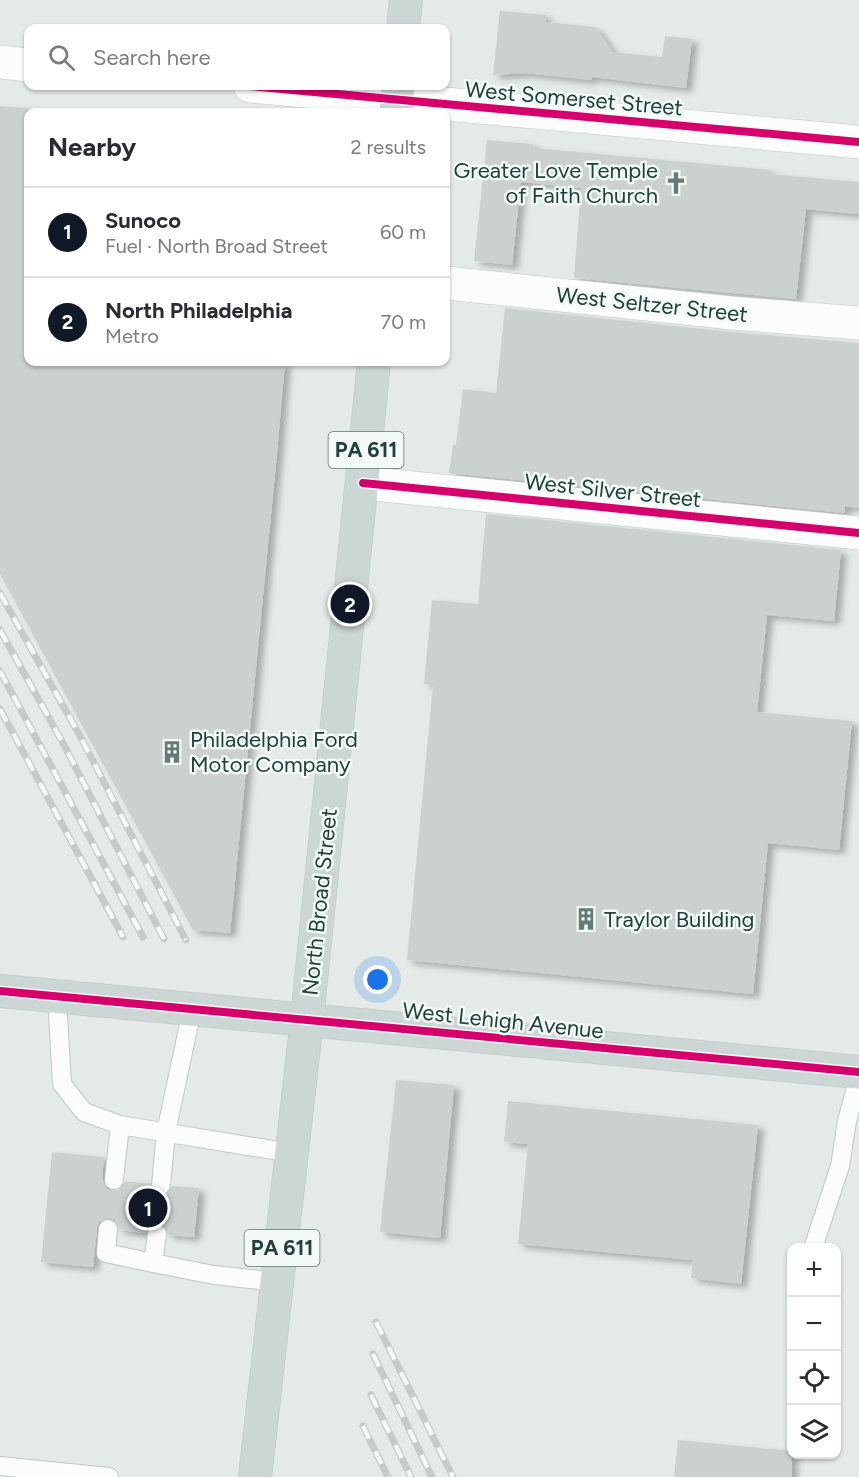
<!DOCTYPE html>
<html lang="en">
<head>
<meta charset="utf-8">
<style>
  :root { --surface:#fff; --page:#f2f2f3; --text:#2b2b33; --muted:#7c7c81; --line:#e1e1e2; --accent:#111827 }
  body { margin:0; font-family:Figtree,sans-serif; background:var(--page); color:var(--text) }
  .controls { position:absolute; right:18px; bottom:18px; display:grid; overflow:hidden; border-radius:12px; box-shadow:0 2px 4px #0004 }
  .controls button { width:54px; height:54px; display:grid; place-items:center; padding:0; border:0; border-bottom:2px solid var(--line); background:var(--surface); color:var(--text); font:30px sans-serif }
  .you { position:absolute; left:378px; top:980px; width:21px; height:21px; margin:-15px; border:4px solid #fff; border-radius:50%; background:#1a73e8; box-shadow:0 0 0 9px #1a73e833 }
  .badge { display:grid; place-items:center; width:39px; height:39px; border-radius:50%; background:var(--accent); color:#fff; font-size:20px; font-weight:700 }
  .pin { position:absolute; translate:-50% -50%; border:3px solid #fff; box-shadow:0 2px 6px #0006 }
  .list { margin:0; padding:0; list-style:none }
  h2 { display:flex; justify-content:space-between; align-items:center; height:78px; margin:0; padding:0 24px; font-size:26px }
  h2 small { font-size:20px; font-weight:400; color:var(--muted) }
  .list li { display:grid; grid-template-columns:39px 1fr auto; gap:18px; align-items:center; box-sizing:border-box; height:90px; padding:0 24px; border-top:2px solid var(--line) }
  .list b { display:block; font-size:22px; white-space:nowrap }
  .list p { margin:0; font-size:20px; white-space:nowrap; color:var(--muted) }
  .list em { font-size:20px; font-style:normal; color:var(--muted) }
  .icon { flex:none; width:33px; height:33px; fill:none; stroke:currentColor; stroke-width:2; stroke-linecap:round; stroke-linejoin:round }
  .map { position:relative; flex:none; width:859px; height:1477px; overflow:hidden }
  .search { position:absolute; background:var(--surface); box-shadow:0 2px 4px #0004; left:24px; top:24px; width:426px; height:66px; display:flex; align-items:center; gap:15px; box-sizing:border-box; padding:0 21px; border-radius:12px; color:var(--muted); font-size:22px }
  .panel { position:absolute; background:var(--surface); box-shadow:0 2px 4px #0004; left:24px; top:108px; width:426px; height:258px; border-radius:12px }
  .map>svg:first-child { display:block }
</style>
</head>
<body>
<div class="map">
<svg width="859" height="1477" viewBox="0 0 859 1477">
  <defs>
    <filter id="shadow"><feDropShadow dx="6" dy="4" stdDeviation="3" flood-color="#0004"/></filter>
  </defs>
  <rect width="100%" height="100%" fill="#e4eae8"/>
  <path fill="#cad1cf" filter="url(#shadow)" d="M500,11L546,15L545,22L595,27L613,52L662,57L665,36L692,39L686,88L592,77V80L525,73L493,75Z
    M0,106L28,108V362H285L277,453L230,933L193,930L0,574Z
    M487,140L532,144L535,148L770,170L769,174L859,182V214L806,209L796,299L574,278L581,188L521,182L512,265L474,261Z
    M505,308L730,332L859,343V508L845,506L844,513L449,473L453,444L456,445L463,389L496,393Z
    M486,514L841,550L834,621L767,615L757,712L852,721L839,850L768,843L753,994L407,960L433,685L424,684L432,600L478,604Z
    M396,1080L454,1085L440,1238L380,1232Z
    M508,1101L758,1125L741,1284L691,1278L693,1260L518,1244L528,1144L504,1142Z
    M52,1152L104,1157L102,1179L107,1189L112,1191L119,1190L125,1181L150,1184L151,1190L159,1196L166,1195L172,1186L199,1188L194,1237L168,1235L164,1226L158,1223L149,1227L146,1233L119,1230L115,1220L108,1218L99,1222L97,1228L93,1267L41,1262Z
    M678,1440L792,1451V1477H674Z"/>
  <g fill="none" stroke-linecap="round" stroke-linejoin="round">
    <g stroke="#c1c7c5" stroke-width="20">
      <path id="lane" d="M57,997L62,1084L84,1112L120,1125L291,1153
        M114,1180L120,1125
        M161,1185L166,1132L192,1010
        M108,1229L106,1253L153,1263
        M157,1234L153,1263L214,1275L278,1282
        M813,1248L840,1166L847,1121L859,1076
        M0,1466L109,1477"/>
    </g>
    <g stroke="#c1c7c5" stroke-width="34">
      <path id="street" d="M0,62L28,65
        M250,86L859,142
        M446,283L732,313L859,323
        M363,483L859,533"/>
    </g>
    <g stroke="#bcc7c5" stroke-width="34">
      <path id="primary" d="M403,28L406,0
        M396,112L398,86
        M0,991L859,1072
        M255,1477L307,1019L374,362"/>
    </g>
    <use href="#lane" stroke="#fbfcfc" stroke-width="18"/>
    <use href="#street" stroke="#fbfcfc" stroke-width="33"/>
    <use href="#primary" stroke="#ccd6d5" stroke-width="33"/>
    <g stroke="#c6cbca" stroke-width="7">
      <path id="rail" d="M0,593L80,736L186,940
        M0,630L64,745L164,939
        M0,671L143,937
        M0,709L123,937
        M376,1322L453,1477
        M373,1354L432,1477
        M371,1395L411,1477
        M363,1426L388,1477"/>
    </g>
    <use href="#rail" stroke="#f2f9f6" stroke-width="4.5" stroke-dasharray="14" stroke-linecap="butt"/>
    <g stroke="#f2f9f6" stroke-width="11">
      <path id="cycleway" d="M250,86L859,142
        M363,483L859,533
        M0,991L859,1072"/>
    </g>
    <use href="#cycleway" stroke="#d6006c" stroke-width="8"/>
  </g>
  <defs>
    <g id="church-bare" transform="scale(1.8)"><path d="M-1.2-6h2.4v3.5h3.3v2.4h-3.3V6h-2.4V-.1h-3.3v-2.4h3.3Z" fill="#647c78" stroke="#f2f9f6" stroke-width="2.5" paint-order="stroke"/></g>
    <g id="building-bare" transform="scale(1.8)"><path d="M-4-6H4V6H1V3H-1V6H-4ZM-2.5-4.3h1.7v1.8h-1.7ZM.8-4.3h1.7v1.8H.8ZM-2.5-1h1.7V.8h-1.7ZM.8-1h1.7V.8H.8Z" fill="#647c78" stroke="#f2f9f6" stroke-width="2.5" paint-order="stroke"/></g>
  </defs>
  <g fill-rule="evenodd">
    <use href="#church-bare" x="676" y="183"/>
    <use href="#building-bare" x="172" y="752"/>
    <use href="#building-bare" x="586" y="919"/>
  </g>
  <g text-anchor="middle" stroke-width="5" stroke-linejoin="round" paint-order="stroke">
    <g fill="#f2f9f6" stroke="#5e7873" stroke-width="1.5">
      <rect x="328.5" y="432" width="75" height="36" rx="4.5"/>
      <rect x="244.5" y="1230" width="75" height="36" rx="4.5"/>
    </g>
    <g font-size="21" font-weight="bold" fill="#1f403b">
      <text x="366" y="457">PA 611</text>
      <text x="282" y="1255">PA 611</text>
    </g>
    <g font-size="22" fill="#1f403b" stroke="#f2f9f6">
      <text transform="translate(574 98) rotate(5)" y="8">West Somerset Street</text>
      <text transform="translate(652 304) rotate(6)" y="8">West Seltzer Street</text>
      <text transform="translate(613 490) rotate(6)" y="8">West Silver Street</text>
      <text transform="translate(319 902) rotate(-84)" y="8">North Broad Street</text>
      <text transform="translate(503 1020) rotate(6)" y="8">West Lehigh Avenue</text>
    </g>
    <g font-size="22" fill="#1f403b" stroke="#f2f9f6" text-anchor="start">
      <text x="658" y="178" text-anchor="end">Greater Love Temple<tspan x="658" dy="25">of Faith Church</tspan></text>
      <text x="190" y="747">Philadelphia Ford<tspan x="190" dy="25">Motor Company</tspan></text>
      <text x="604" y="927">Traylor Building</text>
    </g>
  </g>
</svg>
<div class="controls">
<button>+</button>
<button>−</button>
<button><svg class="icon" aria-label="locate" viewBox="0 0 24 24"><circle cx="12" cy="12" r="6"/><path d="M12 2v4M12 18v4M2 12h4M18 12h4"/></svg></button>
<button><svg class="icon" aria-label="layers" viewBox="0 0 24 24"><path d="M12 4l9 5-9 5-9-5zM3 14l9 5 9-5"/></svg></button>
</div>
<div class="you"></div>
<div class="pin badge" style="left:148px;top:1208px">1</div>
<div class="pin badge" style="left:350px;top:604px">2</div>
<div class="search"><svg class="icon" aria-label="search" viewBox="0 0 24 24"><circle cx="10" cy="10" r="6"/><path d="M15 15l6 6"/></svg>Search here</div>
<section class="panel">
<h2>Nearby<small>2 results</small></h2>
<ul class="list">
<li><span class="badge">1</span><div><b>Sunoco</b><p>Fuel · North Broad Street</p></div><em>60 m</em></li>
<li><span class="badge">2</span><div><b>North Philadelphia</b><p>Metro</p></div><em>70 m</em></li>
</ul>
</section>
</div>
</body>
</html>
